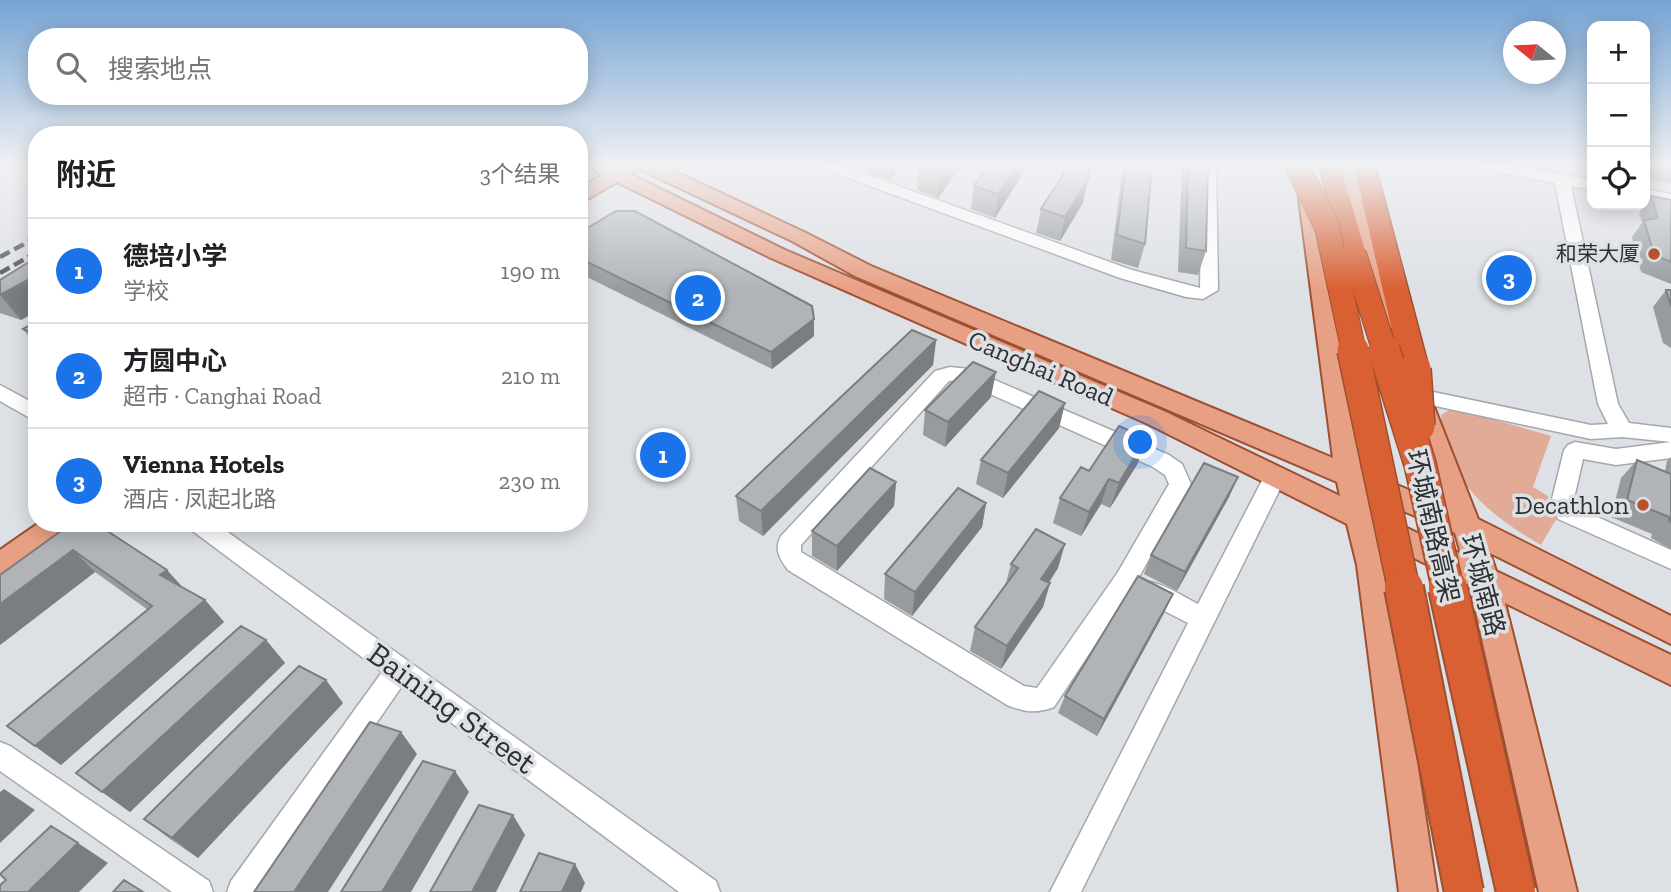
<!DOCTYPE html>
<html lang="zh">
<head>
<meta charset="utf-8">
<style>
  :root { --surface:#fff; --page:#f2f2f2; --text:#202124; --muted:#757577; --line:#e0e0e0; --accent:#1a73e8 }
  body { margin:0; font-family:"Zilla Slab","Noto Sans SC",serif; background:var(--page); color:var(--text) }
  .controls { position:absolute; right:21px; top:21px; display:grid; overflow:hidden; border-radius:14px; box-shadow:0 4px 18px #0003 }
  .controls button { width:63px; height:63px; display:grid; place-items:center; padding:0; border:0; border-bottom:2px solid var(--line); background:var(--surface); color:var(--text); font:35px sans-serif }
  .compass { position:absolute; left:1503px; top:21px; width:63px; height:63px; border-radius:50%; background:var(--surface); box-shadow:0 4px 18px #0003; rotate:288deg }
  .you { position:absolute; left:1141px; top:443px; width:24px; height:24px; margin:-18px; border:5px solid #fff; border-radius:50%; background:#1a73e8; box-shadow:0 0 0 10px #1a73e833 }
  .badge { display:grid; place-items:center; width:46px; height:46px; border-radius:50%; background:var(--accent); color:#fff; font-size:23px; font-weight:700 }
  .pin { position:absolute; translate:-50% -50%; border:4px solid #fff; box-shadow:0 2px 7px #0006 }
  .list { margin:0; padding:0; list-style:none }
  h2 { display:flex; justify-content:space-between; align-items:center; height:91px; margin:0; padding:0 28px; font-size:30px }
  h2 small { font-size:23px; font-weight:400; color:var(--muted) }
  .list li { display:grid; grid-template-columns:46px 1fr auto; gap:21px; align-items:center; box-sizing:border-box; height:105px; padding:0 28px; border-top:2px solid var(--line) }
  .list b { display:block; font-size:26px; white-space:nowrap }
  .list p { margin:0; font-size:23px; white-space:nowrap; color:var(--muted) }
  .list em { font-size:23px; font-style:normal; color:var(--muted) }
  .icon { flex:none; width:38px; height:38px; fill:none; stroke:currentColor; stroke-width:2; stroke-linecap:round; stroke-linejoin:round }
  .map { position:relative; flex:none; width:1671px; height:892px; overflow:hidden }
  .search { position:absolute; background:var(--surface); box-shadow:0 4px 18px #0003; left:28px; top:28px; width:560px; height:77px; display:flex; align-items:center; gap:18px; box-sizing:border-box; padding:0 24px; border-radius:28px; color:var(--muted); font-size:26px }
  .panel { position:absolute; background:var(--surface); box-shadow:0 4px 18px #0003; left:28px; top:126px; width:560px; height:406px; border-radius:28px }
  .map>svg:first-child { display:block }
</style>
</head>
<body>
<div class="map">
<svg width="1671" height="892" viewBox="0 0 1671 892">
  <rect width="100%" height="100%" fill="#dde0e5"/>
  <path fill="#e2ab97" d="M1453,408L1551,436L1533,487L1548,496L1549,507L1558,516L1541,545C1490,516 1444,479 1441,415Z"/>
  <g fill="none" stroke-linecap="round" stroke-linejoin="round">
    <g stroke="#a4a7ab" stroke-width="3">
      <path id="minor" d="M819,165H840L1132,270L1200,288L1202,165H1216L1218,290L1203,299L1186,297L1120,278L821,168Z
        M1476,165H1508L1592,180V190L1571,186L1618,404L1629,423L1671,428V442L1622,437L1591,439L1412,401L1409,396L1412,391L1419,389L1591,425L1608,424L1598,404L1555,183L1483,169Z
        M1645,189L1671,194V204L1645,199Z
        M950,367L969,369L1169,455L1182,464L1191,484L1134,586L1054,707C1035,714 1025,712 1007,705L788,570C779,558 774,549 781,536L935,371ZM959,380L1153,467L1165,475L1169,484L1118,572L1037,688L1024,686L801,552V545L949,381Z
        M0,385L37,405V422L0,401Z
        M1575,442L1616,449L1671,442V458L1616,465L1583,459L1573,503L1575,507L1671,550V569L1558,519L1551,503L1564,450L1568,445Z
        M1276,467L1284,469L1287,475L1081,892H1050L1188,623L1137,597L1134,590L1137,583C1156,577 1181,596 1198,604L1268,469Z
        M187,523H215L716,881L720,892H679L402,686L260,892H227L231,881L382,672L190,529Z
        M0,742L10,746L209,881L213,892H172L0,771Z"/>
    </g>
    <g stroke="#9d4f32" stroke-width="4">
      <path id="major" d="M587,165H636L635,171L630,174L785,250L1166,412L1340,496L1337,482L855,276L792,241L639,169L637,165H661L806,233L871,266L1333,458L1298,191L1301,187H1315L1318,191L1361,470L1445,505L1408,400L1411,394L1420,391L1429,394L1478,519L1671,616V644L1490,553L1496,571L1671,655V685L1505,603L1577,892H1539L1470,586L1380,541L1387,565L1437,892H1399L1357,565L1347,524L1148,424L771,258L617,182L579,204V189L602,175ZM1368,496L1455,533L1461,554L1372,511Z
        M1335,165H1353L1405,323L1402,328H1386L1383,323Z
        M39,523H75L71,531L10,573L0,577V550Z"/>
    </g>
    <g stroke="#9d4f32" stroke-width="3">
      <path id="highway" d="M1319,165H1340L1366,254L1362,259H1346L1342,254Z
        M1354,165H1375L1429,369L1425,375L1415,378L1405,375L1401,369Z"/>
    </g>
    <use href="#minor" fill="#fff" fill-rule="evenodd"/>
    <use href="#major" fill="#e8a084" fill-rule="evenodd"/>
    <use href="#highway" fill="#d86032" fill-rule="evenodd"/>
    <path stroke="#4f5052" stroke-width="4.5" stroke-dasharray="11 5" stroke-linecap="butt" d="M0,257L37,237
      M0,273L37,252"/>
    <g stroke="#9d4f32" stroke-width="26" stroke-linecap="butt">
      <path id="highway-bridge-far2" d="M1297,165L1327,227L1354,352
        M1354,254L1385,352"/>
    </g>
    <g stroke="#9d4f32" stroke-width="34" stroke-linecap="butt">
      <path id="highway-bridge-far1" d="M1353,350L1404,590
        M1384,350L1420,464L1448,590
        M1415,369L1419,426"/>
    </g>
    <g stroke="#9d4f32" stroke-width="42" stroke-linecap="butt">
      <path id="highway-bridge" d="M1404,588L1464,892
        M1448,588L1516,892"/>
    </g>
    <use href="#highway-bridge-far2" stroke="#d86032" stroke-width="24"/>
    <use href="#highway-bridge-far1" stroke="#d86032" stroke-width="31"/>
    <use href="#highway-bridge" stroke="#d86032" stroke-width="38"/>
  </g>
  <path fill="#979b9e" d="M869,165H902L890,180L869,173Z
    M962,165L938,198L917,190L919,166Z
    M988,165H1028L995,218L971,209L974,186Z
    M1123,165H1152L1145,244L1138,268L1111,260Z
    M1182,165H1208L1206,251L1198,275L1178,272Z
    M1569,165H1592V169Z
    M1645,165H1671V184L1645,179Z
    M1651,196L1671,200V284L1641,272L1632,237L1642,223L1639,213Z
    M1083,203L1060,241L1036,233L1041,209Z
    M579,233L814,336L772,369L579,273Z
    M37,257V311L21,320L0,313V280Z
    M1666,290H1671V348L1663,343L1653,307Z
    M37,321V346L23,329Z
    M936,340L933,365L763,536L739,521L736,496Z
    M991,397L945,447L923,435L925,410Z
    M1065,403L1059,428L1003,498L976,484L981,460Z
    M1671,457V549L1651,538L1652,534L1611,517L1621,478L1637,460L1665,471L1667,461Z
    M1138,463L1110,508L1101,504L1081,536L1053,523L1060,498L1089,471Z
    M1238,477L1229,497L1177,591L1144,574L1151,555Z
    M896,482L894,506L837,571L812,556V531Z
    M986,503L982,527L912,616L884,599L885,574Z
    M72,523L205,600L224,622L61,765L7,726L148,610L95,572L0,645Z
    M1011,564L1058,568L1049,583H1050L1043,607L1001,669L970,651L975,627L1006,583Z
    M1173,594L1164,613L1097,736L1058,713L1065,696Z
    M266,640L285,663L130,812L76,773Z
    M343,703L198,858L170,839L144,819Z"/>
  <path fill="#7b7e81" d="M891,165H902L890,180Z
    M947,165H962L938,198L940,174Z
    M1017,165H1028L995,218L998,194Z
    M1088,179L1083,203L1060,241L1065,217Z
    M37,275V311L21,320L1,296Z
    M814,319V336L772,369L771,352Z
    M936,340L933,365L763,536L761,511Z
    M996,372L991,397L945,447L948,422Z
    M1065,403L1059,428L1003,498L1008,473Z
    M1146,438L1138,463L1110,508L1119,483Z
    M1238,477L1229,497L1177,591L1185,572Z
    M1109,479L1101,504L1081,536L1089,512Z
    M896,482L894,506L837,571V546Z
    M986,503L982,527L912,616L915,592Z
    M1065,544L1058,568L1035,603L1041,579Z
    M73,550L95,572L0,645V604Z
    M167,570L187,592L160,575Z
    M1050,583L1043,607L1001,669L1007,646Z
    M1173,594L1164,613L1097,736L1104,719Z
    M205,600L224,622L61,765L35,746Z
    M266,640L285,663L130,812L102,792Z
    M326,680L343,703L198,858L172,838Z
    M401,732L417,754L328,892H294Z
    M455,771L469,792L411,892H382Z
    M4,789L35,810L0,843V792Z
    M513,815L525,835L496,892H472Z
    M78,843L108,863L79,892H28Z
    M575,864L585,883L581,892H562Z"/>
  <path fill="#b0b4b8" stroke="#7b7e81" stroke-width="2" d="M920,165H947L940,174L919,166Z
    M988,165H1017L998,194L974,186Z
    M1065,165H1091L1088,179L1065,217L1041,209L1064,173Z
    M1126,165H1152L1145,244L1117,235Z
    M1188,165H1208L1206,251L1186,248Z
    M1651,196L1671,200V262L1654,255L1644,220L1658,218Z
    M616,211H635L812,306L814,319L771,352L579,258V233Z
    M37,257V275L0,295V280Z
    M1666,290H1671V306Z
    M37,321L36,336L23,329Z
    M912,330L936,340L761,511L736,496Z
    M973,362L996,372L948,422L925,410Z
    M1039,391L1065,403L1008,473L981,460Z
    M1119,426L1146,438L1119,483L1109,479L1089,512L1060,498L1081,467L1089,471Z
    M1637,460L1671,474V522L1669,521V517L1627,500Z
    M1204,463L1238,477L1185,572L1151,555Z
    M870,468L896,482L837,546L812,531Z
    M958,488L986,503L915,592L885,574Z
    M72,523H95L167,570L160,575L205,600L35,746L7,726L152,606L73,550L0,604V575Z
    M1036,529L1065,544L1041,579L1050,583L1007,646L975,627L1018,568L1011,564Z
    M1138,576L1173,594L1104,719L1065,696Z
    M241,626L266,640L102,792L76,773Z
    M299,666L326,680L172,838L144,819Z
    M370,722L401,732L294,892H254Z
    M423,761L455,771L382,892H341Z
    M479,805L513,815L472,892H430Z
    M51,826L78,843L28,892H0V885L6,880L0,874Z
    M539,853L575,864L562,892H520Z
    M124,880L143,892H113Z"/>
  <linearGradient id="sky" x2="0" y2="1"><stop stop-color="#75a3d3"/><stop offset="0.57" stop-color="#f0f1f3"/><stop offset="1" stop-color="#f0f1f3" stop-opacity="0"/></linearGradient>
  <rect width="1671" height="290" fill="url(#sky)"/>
  <g fill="#b9512a" stroke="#dde0e5" stroke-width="2.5">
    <circle cx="1654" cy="254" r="7"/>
    <circle cx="1643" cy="505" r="7"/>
  </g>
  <g text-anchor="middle" stroke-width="7" stroke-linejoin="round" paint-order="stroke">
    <g font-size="21" fill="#2f3032" stroke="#dde0e5" text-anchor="end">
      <text x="1640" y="261">和荣大厦</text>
    </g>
    <g font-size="26" fill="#2f3032" stroke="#dde0e5">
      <text transform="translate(1041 368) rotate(23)" y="9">Canghai Road</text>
      <text transform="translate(1433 526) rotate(77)" y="9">环城南路高架</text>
      <text transform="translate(1483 585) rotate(75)" y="9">环城南路</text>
    </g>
    <g font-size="26" fill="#2f3032" stroke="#dde0e5" text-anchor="end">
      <text x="1629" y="514">Decathlon</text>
    </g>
    <g font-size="32" fill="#2f3032" stroke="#dde0e5">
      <text transform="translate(452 708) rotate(36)" y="11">Baining Street</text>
    </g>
  </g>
</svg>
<div class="controls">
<button>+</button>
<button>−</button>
<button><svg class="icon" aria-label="locate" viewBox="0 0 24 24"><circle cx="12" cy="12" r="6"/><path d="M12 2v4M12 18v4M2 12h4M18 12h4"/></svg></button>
</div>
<svg class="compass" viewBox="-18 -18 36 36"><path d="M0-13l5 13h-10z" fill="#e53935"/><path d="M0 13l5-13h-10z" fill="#757577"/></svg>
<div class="you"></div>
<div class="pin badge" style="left:663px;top:455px">1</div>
<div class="pin badge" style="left:698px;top:298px">2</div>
<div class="pin badge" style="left:1509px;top:278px">3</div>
<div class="search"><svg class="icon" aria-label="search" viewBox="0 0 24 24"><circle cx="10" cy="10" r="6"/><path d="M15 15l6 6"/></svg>搜索地点</div>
<section class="panel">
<h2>附近<small>3个结果</small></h2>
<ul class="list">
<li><span class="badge">1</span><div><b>德培小学</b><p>学校</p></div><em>190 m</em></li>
<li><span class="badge">2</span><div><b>方圆中心</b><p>超市 · Canghai Road</p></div><em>210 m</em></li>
<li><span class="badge">3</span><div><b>Vienna Hotels</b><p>酒店 · 凤起北路</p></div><em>230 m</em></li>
</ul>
</section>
</div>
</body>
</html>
